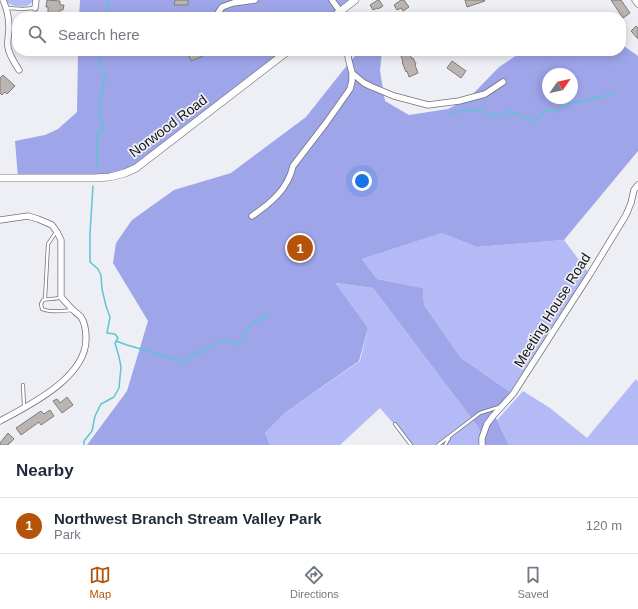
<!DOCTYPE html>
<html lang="en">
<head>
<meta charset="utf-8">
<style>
  :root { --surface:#fff; --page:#f2f2f3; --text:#1f2937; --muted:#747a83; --line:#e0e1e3; --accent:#b45309 }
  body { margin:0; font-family:Helvetica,sans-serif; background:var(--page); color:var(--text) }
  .compass { position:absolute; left:542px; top:68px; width:36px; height:36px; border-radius:50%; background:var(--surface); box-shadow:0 2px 10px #0003; rotate:56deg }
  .you { position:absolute; left:362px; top:181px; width:14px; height:14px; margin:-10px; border:3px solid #fff; border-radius:50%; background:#1a73e8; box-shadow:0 0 0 6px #1a73e833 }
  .badge { display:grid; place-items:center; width:26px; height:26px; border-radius:50%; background:var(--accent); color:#fff; font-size:13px; font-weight:700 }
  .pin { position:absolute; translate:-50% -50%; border:2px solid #fff; box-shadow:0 1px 4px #0006 }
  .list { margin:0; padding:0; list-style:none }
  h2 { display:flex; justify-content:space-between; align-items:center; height:52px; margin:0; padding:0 16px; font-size:17px }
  h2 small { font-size:13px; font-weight:400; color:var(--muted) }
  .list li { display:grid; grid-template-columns:26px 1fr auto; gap:12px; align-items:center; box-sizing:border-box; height:56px; padding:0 16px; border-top:1px solid var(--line) }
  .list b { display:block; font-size:15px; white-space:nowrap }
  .list p { margin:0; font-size:13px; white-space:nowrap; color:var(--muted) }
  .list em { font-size:13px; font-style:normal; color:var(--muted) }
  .icon { flex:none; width:22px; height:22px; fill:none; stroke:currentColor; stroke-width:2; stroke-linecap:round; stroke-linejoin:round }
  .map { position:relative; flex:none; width:638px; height:445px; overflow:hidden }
  .search { position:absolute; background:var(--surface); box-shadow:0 2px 10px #0003; left:12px; right:12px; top:12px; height:44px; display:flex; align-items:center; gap:10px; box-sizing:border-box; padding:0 14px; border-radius:16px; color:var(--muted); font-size:15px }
  .sheet { height:108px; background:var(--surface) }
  nav { display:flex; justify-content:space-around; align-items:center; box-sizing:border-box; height:56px; border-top:1px solid var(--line); background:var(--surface); font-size:11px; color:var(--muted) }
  nav a { display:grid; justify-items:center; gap:2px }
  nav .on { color:var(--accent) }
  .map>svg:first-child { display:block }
</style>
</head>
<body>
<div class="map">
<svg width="638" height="445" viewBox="0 0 638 445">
  <rect width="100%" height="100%" fill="#eeeff5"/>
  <path fill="#b3baf6" d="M6,0H33C30,9 16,7 9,4Z
    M442,233L477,247L564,240L588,272L510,392L461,358L424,305L423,288L377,279L362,259Z
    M334,283L373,288L480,429L497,445H412L380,408L340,445H270L265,433L286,412L360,361L368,328Z
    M636,379L638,382V445H509L497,420L523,391L550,408L587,438Z"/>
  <path fill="#9ea5e9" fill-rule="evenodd" d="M80,0H355L333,17H79Z
    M621,44L638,56V151L564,240L477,247L442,233L362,259L377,279L423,288L424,305L461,358L510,392L493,412L509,445H485L479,428L373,288L335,283L368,328L359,361L286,412L265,433L270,445H87L127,391L148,321L113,263L116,243L132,220L174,190L231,173L306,117L344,69L359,51H382L380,71L385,101L409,115L448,109L469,98L499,67L523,51H621ZM548,74H572V98H548Z
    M78,51H289L136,168L110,177L18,178L15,141L45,135L58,129L77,112Z"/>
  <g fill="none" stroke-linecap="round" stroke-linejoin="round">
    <path stroke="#5cc6d2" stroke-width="1.5" d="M108,0V17
      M450,113L472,110H482L488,115L500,116L507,111L535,121L545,111H556L566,104L588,100L597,97L613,95
      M97,167V133L104,130L99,115L101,96L105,77L99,62L102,51
      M116,341L127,345L186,362L194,352H205L215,342L226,340L236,345L243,339L246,330L255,322L268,315
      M84,445V441L92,431L95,416L101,404L114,397L119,388L121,367L119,357L115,343L118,338L115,334L107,333L110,317L106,306L102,289L101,275L98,269L90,262V233L93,186"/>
  </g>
  <path fill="#bab5b1" stroke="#807b78" d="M47,0L60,1V5H64L63,10H60L59,17L48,16V7H46Z
    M175,0H188V5H174Z
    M378,0H379L383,6L378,9L377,8L373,10L370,5Z
    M401,0H404L409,7L403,11L401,8L397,10L394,5Z
    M465,0H484L485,1L467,7Z
    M611,0H621L630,13L623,18Z
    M636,26L638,28V39L631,31Z
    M187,51H201L203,56L191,61Z
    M409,53L412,59L413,58L416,64L415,65L418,73L409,77L407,71L406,72L402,62H403L401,56Z
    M452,61L466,71L461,78L447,68Z
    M3,75L15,86L7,94L5,92L2,95L0,93V78Z
    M67,397L73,405L62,413L53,401L57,399L60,403Z
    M50,410L54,416L41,425L39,422L21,435L16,428L41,411L44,414Z
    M8,433L14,439L10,443H9L8,445H0V443Z"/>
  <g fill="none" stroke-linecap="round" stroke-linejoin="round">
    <g stroke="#727278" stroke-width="4">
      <path id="service" d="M7,8L23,9L34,8
        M61,297C55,300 48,298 43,300L41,304L42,309C50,313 64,311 72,310
        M45,299L48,244L56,232
        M23,385L24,406
        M395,424L411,445
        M438,445L480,413L499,407
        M445,445L449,438"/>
    </g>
    <g stroke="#727278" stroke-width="7">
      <path id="minor" d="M3,0C7,9 9,18 9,28C9,34 7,40 8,47C9,55 14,62 19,70
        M332,0L344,17
        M635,0L638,4
        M35,8L36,0
        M216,16L222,7L233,3L255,0
        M352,73L364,83L370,86L394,96L428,105L459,101L485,94L503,82
        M252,216C271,203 288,189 293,166L326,123L350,89L352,81V73L348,57L350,51
        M0,220L28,216L38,219L52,225L57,232L61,240V297C65,301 68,305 72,309C74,311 78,314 81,317C85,323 86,331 86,338C87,377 30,405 0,421
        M482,445V438L487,424L493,416L513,394L590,274L626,215L631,203L634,190L638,185"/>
    </g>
    <g stroke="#727278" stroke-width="8">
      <path id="tertiary" d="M333,17L355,0
        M0,178H94L110,177L125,173L136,168L288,51"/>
    </g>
    <use href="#service" stroke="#fff" stroke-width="2.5"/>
    <use href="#minor" stroke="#fff" stroke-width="5.5"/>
    <use href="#tertiary" stroke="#fff" stroke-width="7"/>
  </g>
  <g text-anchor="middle" stroke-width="3.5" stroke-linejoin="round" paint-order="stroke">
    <g font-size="14" fill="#131315" stroke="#eeeff5">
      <text transform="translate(168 126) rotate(-37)" y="5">Norwood Road</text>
      <text transform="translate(552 310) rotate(-58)" y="5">Meeting House Road</text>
    </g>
  </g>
</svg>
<svg class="compass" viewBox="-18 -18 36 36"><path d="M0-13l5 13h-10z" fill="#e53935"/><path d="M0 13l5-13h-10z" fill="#747a83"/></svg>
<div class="you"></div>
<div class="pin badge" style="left:300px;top:248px">1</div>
<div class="search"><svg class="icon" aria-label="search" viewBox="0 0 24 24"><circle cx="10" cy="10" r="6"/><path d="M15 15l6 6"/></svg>Search here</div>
</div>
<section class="sheet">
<h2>Nearby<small></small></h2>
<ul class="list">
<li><span class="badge">1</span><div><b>Northwest Branch Stream Valley Park</b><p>Park</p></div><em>120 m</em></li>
</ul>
</section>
<nav>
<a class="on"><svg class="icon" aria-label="map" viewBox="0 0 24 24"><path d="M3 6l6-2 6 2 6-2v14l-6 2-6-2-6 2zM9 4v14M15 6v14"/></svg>Map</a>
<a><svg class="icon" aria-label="directions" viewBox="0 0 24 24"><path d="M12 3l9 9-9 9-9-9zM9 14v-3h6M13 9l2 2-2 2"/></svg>Directions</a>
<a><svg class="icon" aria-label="saved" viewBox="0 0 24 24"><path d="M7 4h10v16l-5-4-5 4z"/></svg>Saved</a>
</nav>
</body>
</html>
